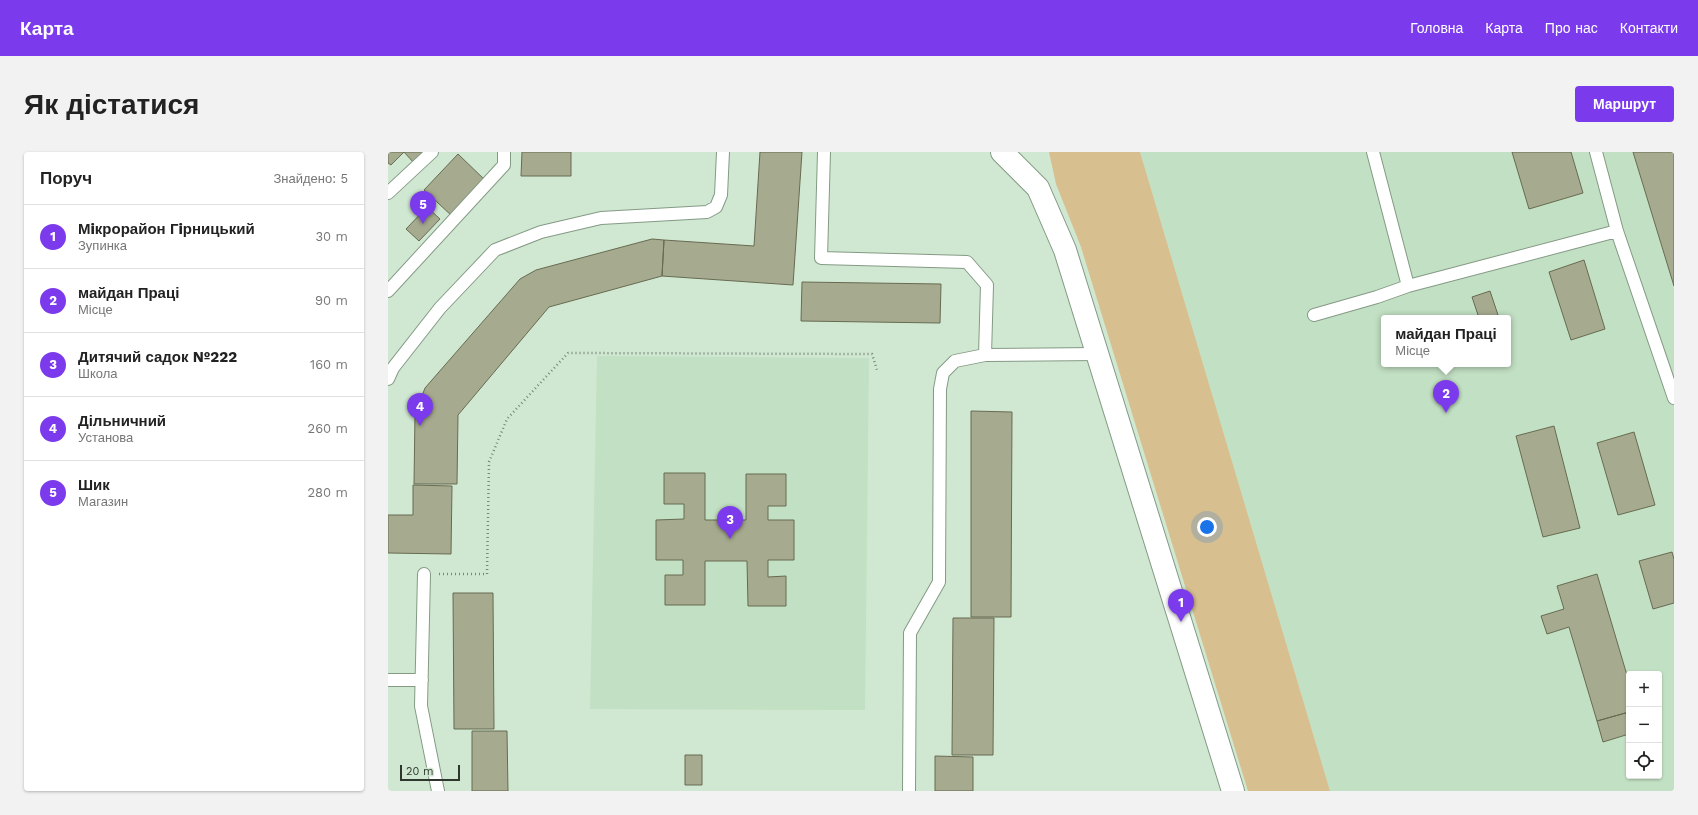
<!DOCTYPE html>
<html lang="uk">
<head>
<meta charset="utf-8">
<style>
  :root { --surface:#fff; --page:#f2f2f2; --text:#222; --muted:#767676; --line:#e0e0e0; --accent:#7c3aed }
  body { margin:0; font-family:"Work Sans",sans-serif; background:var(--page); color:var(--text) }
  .controls { position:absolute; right:12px; bottom:12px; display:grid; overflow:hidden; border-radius:4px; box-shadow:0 1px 3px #0004 }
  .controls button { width:36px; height:36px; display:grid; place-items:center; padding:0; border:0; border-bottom:1px solid var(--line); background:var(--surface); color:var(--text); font:20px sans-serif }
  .scale { position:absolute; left:12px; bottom:10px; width:60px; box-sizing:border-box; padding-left:4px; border:2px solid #2e372e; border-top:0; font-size:11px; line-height:14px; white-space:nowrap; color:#2e372e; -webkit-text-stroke:3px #d0e8d1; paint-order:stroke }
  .you { position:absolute; left:819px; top:375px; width:14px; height:14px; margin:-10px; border:3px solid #fff; border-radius:50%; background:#1a73e8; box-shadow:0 0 0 6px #1a73e833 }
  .badge { display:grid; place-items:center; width:26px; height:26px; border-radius:50%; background:var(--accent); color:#fff; font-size:13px; font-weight:700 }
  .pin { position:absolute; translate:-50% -33px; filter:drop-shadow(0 1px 2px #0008) }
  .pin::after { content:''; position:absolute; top:21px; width:14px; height:12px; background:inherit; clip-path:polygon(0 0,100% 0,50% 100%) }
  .popup { position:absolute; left:993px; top:163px; width:130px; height:52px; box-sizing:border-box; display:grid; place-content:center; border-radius:4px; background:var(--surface); filter:drop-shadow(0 1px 3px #0005); font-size:13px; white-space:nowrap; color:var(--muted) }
  .popup b { font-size:15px; color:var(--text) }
  .popup::after { content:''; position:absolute; left:50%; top:100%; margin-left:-8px; border:8px solid transparent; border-top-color:var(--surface) }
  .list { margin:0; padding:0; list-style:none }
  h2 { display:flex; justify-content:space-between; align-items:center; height:52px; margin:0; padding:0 16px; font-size:17px }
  h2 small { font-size:13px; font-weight:400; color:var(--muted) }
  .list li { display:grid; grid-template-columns:26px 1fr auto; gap:12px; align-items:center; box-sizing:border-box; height:64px; padding:0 16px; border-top:1px solid var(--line) }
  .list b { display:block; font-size:15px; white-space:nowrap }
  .list p { margin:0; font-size:13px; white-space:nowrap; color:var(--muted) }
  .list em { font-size:13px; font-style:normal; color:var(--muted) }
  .icon { flex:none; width:22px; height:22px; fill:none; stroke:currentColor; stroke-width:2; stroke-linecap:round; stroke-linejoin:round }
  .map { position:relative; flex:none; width:1286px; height:639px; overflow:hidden; border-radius:4px }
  header { display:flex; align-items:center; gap:24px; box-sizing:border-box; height:56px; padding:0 20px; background:var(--accent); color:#fff }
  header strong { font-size:19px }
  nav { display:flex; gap:22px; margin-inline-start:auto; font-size:14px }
  .intro { display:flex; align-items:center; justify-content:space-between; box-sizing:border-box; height:96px; padding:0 24px }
  h1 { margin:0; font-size:28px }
  .button { padding:10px 18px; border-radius:4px; background:var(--accent); color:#fff; font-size:14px; font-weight:700 }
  main { display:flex; gap:24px; padding:0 24px }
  aside { flex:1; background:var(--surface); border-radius:4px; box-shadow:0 1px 3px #0004 }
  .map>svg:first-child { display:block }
</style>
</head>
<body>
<header>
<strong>Карта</strong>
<nav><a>Головна</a><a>Карта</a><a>Про нас</a><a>Контакти</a></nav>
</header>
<div class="intro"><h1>Як дістатися</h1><a class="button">Маршрут</a></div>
<main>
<aside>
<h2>Поруч<small>Знайдено: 5</small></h2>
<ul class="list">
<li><span class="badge">1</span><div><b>Мiкрорайон Гiрницький</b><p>Зупинка</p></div><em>30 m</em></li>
<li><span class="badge">2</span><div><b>майдан Праці</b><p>Місце</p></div><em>90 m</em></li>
<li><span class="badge">3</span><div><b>Дитячий садок №222</b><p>Школа</p></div><em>160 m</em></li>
<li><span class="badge">4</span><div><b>Дільничний</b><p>Установа</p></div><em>260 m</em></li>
<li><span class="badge">5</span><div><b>Шик</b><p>Магазин</p></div><em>280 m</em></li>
</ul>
</aside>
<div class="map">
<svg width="1286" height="639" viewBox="0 0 1286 639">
  <rect width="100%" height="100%" fill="#d0e8d1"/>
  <path fill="#c2e0c3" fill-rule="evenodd" d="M752,0H1286V639H942ZM996,166H1120V212H996ZM1241,522H1271V624H1241Z
    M209,204L481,206L477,558L202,557Z"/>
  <path fill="#d7bf8f" d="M661,0H752L942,639H860L693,95L668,32Z"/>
  <path fill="#a6ab8f" stroke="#676b51" d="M0,0H37L26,11L16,0L3,13L0,11Z
    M134,0H183V24H133Z
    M372,0H414L405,133L274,124L276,88L366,94Z
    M1124,0H1183L1195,41L1141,57Z
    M1245,0H1286V134Z
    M70,2L98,29L64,64L36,38Z
    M39,55L52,67L31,89L18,77Z
    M264,87L276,88L274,124L161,155L70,263L69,332H26L27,262L37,236L132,127L148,118Z
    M1196,108L1217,177L1183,188L1161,120Z
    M414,130L553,132L552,171L413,169Z
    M1102,139L1111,166H1091L1084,145Z
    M583,259L624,260L623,465H583Z
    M1166,274L1192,376L1155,385L1128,284Z
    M1246,280L1267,353L1230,363L1209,291Z
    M276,321H317V368H358V322H398V354H380V368H406V408H380V425L398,424V454H360L359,409H317V453H277V423H295V408H268V368L296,367V352H276Z
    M25,333L64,334L63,402L0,401V363H25Z
    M1284,400L1286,407V451L1265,457L1251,409Z
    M1209,422L1241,530V560L1209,569L1181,475L1159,482L1153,464L1176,457L1169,434Z
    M65,441H105L106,577H66Z
    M565,466H606L605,603H564Z
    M1241,560V582L1215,590L1209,569Z
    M84,579H119L120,639H84Z
    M297,603H314V633H297Z
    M547,604L585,605V639H547Z"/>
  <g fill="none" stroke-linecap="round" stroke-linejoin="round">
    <g stroke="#849a85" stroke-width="14">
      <path id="lane" d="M436,0L433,106L579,110L599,133L597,203
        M985,0L1020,134
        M1208,0L1229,79L1286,246
        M0,41L44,0
        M0,139L116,13V0
        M926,163L989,145L1020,134L1229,79
        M0,227L5,216L52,156L107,98L153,80L213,66L319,60L328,55L333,43L335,0
        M36,422L33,554L50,639
        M0,528H34
        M521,639L522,481L551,430L552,237L555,221L567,209L597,203L709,202"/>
    </g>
    <g stroke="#849a85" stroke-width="24">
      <path id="secondary" d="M614,0L650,36L677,98L845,639"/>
    </g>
    <path stroke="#778778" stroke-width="2.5" stroke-dasharray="1 3" stroke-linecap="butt" d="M51,422H99L101,310L119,267L180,201L484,202L489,218"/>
    <use href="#lane" stroke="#fff" stroke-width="12"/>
    <use href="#secondary" stroke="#fff" stroke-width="22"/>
  </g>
</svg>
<div class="controls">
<button>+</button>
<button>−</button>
<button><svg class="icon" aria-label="locate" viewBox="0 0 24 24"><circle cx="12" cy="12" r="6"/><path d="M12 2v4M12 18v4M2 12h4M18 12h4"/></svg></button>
</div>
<div class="scale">20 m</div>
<div class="you"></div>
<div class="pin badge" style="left:793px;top:470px">1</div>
<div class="pin badge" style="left:1058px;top:261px">2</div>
<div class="popup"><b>майдан Праці</b>Місце</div>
<div class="pin badge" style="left:342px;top:387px">3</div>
<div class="pin badge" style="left:32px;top:274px">4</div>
<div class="pin badge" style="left:35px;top:72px">5</div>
</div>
</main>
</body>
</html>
